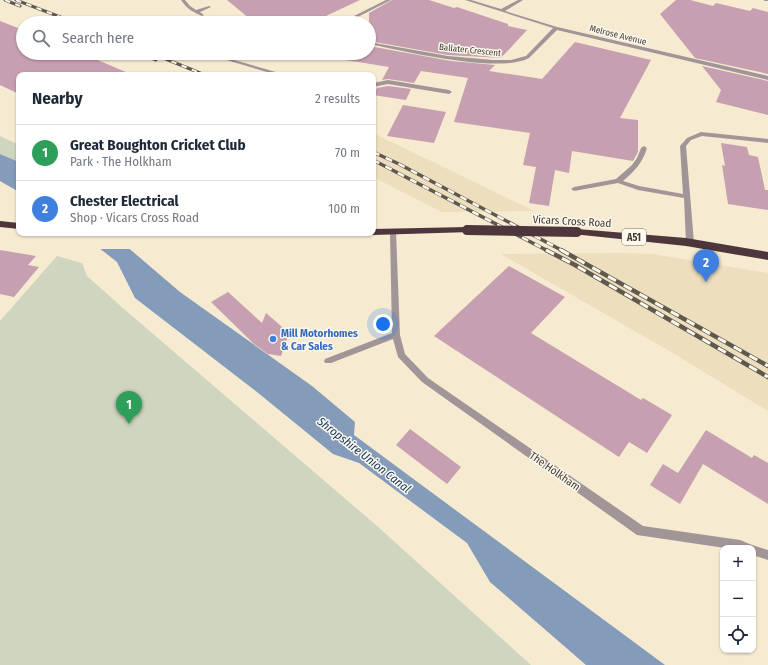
<!DOCTYPE html>
<html lang="en">
<head>
<meta charset="utf-8">
<style>
  :root { --surface:#fff; --page:#f6f6f7; --text:#1f2937; --muted:#747a83; --line:#e0e1e3; --accent:#0f766e }
  body { margin:0; font-family:"Fira Sans Condensed",sans-serif; background:var(--page); color:var(--text) }
  .controls { position:absolute; right:12px; bottom:12px; display:grid; overflow:hidden; border-radius:8px; box-shadow:0 1px 3px #0004 }
  .controls button { width:36px; height:36px; display:grid; place-items:center; padding:0; border:0; border-bottom:1px solid var(--line); background:var(--surface); color:var(--text); font:20px sans-serif }
  .you { position:absolute; left:383px; top:324px; width:14px; height:14px; margin:-10px; border:3px solid #fff; border-radius:50%; background:#1a73e8; box-shadow:0 0 0 6px #1a73e833 }
  .badge { display:grid; place-items:center; width:26px; height:26px; border-radius:50%; background:var(--accent); color:#fff; font-size:13px; font-weight:700 }
  .pin { position:absolute; translate:-50% -33px; filter:drop-shadow(0 1px 2px #0008) }
  .pin::after { content:''; position:absolute; top:21px; width:14px; height:12px; background:inherit; clip-path:polygon(0 0,100% 0,50% 100%) }
  .list { margin:0; padding:0; list-style:none }
  h2 { display:flex; justify-content:space-between; align-items:center; height:52px; margin:0; padding:0 16px; font-size:17px }
  h2 small { font-size:13px; font-weight:400; color:var(--muted) }
  .list li { display:grid; grid-template-columns:26px 1fr auto; gap:12px; align-items:center; box-sizing:border-box; height:56px; padding:0 16px; border-top:1px solid var(--line) }
  .list b { display:block; font-size:15px; white-space:nowrap }
  .list p { margin:0; font-size:13px; white-space:nowrap; color:var(--muted) }
  .list em { font-size:13px; font-style:normal; color:var(--muted) }
  .icon { flex:none; width:22px; height:22px; fill:none; stroke:currentColor; stroke-width:2; stroke-linecap:round; stroke-linejoin:round }
  .map { position:relative; flex:none; width:768px; height:665px; overflow:hidden }
  .search { position:absolute; background:var(--surface); box-shadow:0 1px 3px #0004; left:16px; top:16px; width:360px; height:44px; display:flex; align-items:center; gap:10px; box-sizing:border-box; padding:0 14px; border-radius:22px; color:var(--muted); font-size:15px }
  .panel { position:absolute; background:var(--surface); box-shadow:0 1px 3px #0004; left:16px; top:72px; width:360px; height:164px; border-radius:8px }
  .map>svg:first-child { display:block }
</style>
</head>
<body>
<div class="map">
<svg width="768" height="665" viewBox="0 0 768 665">
  <rect width="100%" height="100%" fill="#f6ead1"/>
  <path fill="#eddebe" d="M373,133L534,211L442,212L373,177Z
    M620,253L652,254L768,273V411L671,352L501,254Z"/>
  <path fill="#cfd5be" d="M0,136L19,145V162L0,154Z
    M57,256L82,263L87,276L124,309L377,526L531,665H0V321Z"/>
  <path fill="#849cba" d="M0,154L19,162V192L0,181Z
    M80,233H111L180,292L312,386L355,422L354,435L665,665H586L490,582L467,543L359,463L333,454L257,392L135,298L117,262Z"/>
  <path fill="#f6ead1" d="M78,233H114L131,249H97Z"/>
  <path fill="#c69fb1" d="M227,0H360L311,23H255Z
    M392,0H429L454,8L457,7L508,24V26L527,30L501,58L448,55L369,41V13Z
    M676,0H690L713,6L716,3L750,11L753,8L768,12V74L695,58L660,14Z
    M0,21L23,30V53H81L133,75H19V94L0,85Z
    M575,42L651,60L620,118L638,120V152L633,161L572,151L569,173L555,170L549,206L529,203L536,167L523,165L530,133L454,122L468,78L421,71L414,83L388,79L382,80L389,67L327,57L335,53H369V46L451,61L495,65L489,71L542,79Z
    M702,66L768,81V115L716,102L721,90Z
    M388,86L411,89L406,100L373,95L377,88Z
    M403,105L446,112L434,143L387,136Z
    M721,143L747,147L749,155L758,157L765,190H768V210L728,204L722,165L725,166Z
    M0,250L36,256L28,265L39,267L14,297L0,294Z
    M509,266L565,297L531,333L641,400L643,398L672,415L647,453L629,442L619,457L434,336Z
    M228,292L262,323L266,313L289,333L281,356L268,354L254,344L211,302Z
    M410,429L461,467L447,484L396,445Z
    M706,430L752,458L754,455L768,463V504L703,464L680,504L650,485L663,464L678,473Z"/>
  <g fill="none" stroke-linecap="round" stroke-linejoin="round">
    <path fill="#a19598" fill-rule="evenodd" d="M181,0H185L190,6L196,10L209,6L211,7L200,12L204,15L202,16C193,12 187,9 181,0Z
      M386,0H391L346,23H340Z
      M465,0H471L501,9L518,0H523L505,11L557,27L768,76V80L557,30L529,58C500,74 403,51 369,44V42L448,56L493,60H511L526,56L553,28Z
      M764,0H768V1H764Z
      M203,53H210L286,75H277Z
      M388,80L449,90L452,92L449,94L388,84L373,87V83Z
      M701,132L768,139V143L702,136L691,140L686,146L694,243L692,245H688L686,243L684,198L638,190L618,183L574,191L571,189L574,187L616,179L632,165L637,158L641,148L644,146L647,148C643,162 634,172 623,181L639,186L683,194L680,146L687,138Z
      M391,230H393L396,232L400,335L405,354L428,378L643,526L740,540L752,545L768,550V560L753,555V548H725L637,535L422,382L398,357L393,339L331,363H325L324,361L325,359L392,333L390,232Z"/>
    <path fill="#4e363d" fill-rule="evenodd" d="M0,221L19,223V229L0,227Z
      M467,227L471,228L472,230L471,232L373,235L368,233H373V229Z
      M577,229L686,238L768,252V260L686,246L573,234L572,232L573,230Z"/>
    <g stroke="#5f594d" stroke-width="3">
      <path id="rail-far2" d="M5,0L20,6
        M16,0L76,23
        M139,53L156,60
        M151,53L205,75"/>
    </g>
    <g stroke="#5f594d" stroke-width="3.5">
      <path id="rail-far1" d="M373,152L399,164L563,251
        M373,160L548,251"/>
    </g>
    <g stroke="#5f594d" stroke-width="4.5">
      <path id="rail" d="M546,250L575,265L768,377
        M561,250L768,366"/>
    </g>
    <use href="#rail-far2" stroke="#fdf8ee" stroke-width="2" stroke-dasharray="5.5" stroke-linecap="butt"/>
    <use href="#rail-far1" stroke="#fdf8ee" stroke-width="2.5" stroke-dasharray="7" stroke-linecap="butt"/>
    <use href="#rail" stroke="#fdf8ee" stroke-width="3" stroke-dasharray="9" stroke-linecap="butt"/>
    <path stroke="#4e363d" stroke-width="10" d="M467,230L577,232"/>
  </g>
  <circle fill="#3f7fe0" stroke="#fdf8ee" stroke-width="1.5" cx="273" cy="339" r="4"/>
  <g text-anchor="middle" stroke-width="3" stroke-linejoin="round" paint-order="stroke">
    <g font-size="9" fill="#413c32" stroke="#fdf8ee">
      <text transform="translate(618 35) rotate(14)" y="3">Melrose Avenue</text>
      <text transform="translate(470 50) rotate(6)" y="3">Ballater Crescent</text>
    </g>
    <rect fill="#fdf8ee" stroke="#79746a" stroke-width="1" x="622" y="229" width="24" height="16" rx="3"/>
    <g font-size="10" font-weight="bold" fill="#413c32">
      <text x="634" y="241">A51</text>
    </g>
    <g font-size="11" fill="#413c32" stroke="#fdf8ee">
      <text transform="translate(572 221) rotate(3)" y="4">Vicars Cross Road</text>
      <text transform="translate(555 471) rotate(35)" y="4">The Holkham</text>
    </g>
    <g font-size="11" font-weight="bold" fill="#366cbe" stroke="#fdf8ee" text-anchor="start">
      <text x="281" y="337">Mill Motorhomes<tspan x="281" dy="13">&amp; Car Sales</tspan></text>
    </g>
    <g font-size="12" font-style="italic" fill="#153962" stroke="#fdf8ee">
      <text transform="translate(364 455) rotate(38)" y="4">Shropshire Union Canal</text>
    </g>
  </g>
</svg>
<div class="controls">
<button>+</button>
<button>−</button>
<button><svg class="icon" aria-label="locate" viewBox="0 0 24 24"><circle cx="12" cy="12" r="6"/><path d="M12 2v4M12 18v4M2 12h4M18 12h4"/></svg></button>
</div>
<div class="you"></div>
<div class="pin badge" style="left:129px;top:424px;background:#2e9e5b">1</div>
<div class="pin badge" style="left:706px;top:282px;background:#3f7fe0">2</div>
<div class="search"><svg class="icon" aria-label="search" viewBox="0 0 24 24"><circle cx="10" cy="10" r="6"/><path d="M15 15l6 6"/></svg>Search here</div>
<section class="panel">
<h2>Nearby<small>2 results</small></h2>
<ul class="list">
<li><span class="badge" style="background:#2e9e5b">1</span><div><b>Great Boughton Cricket Club</b><p>Park · The Holkham</p></div><em>70 m</em></li>
<li><span class="badge" style="background:#3f7fe0">2</span><div><b>Chester Electrical</b><p>Shop · Vicars Cross Road</p></div><em>100 m</em></li>
</ul>
</section>
</div>
</body>
</html>
